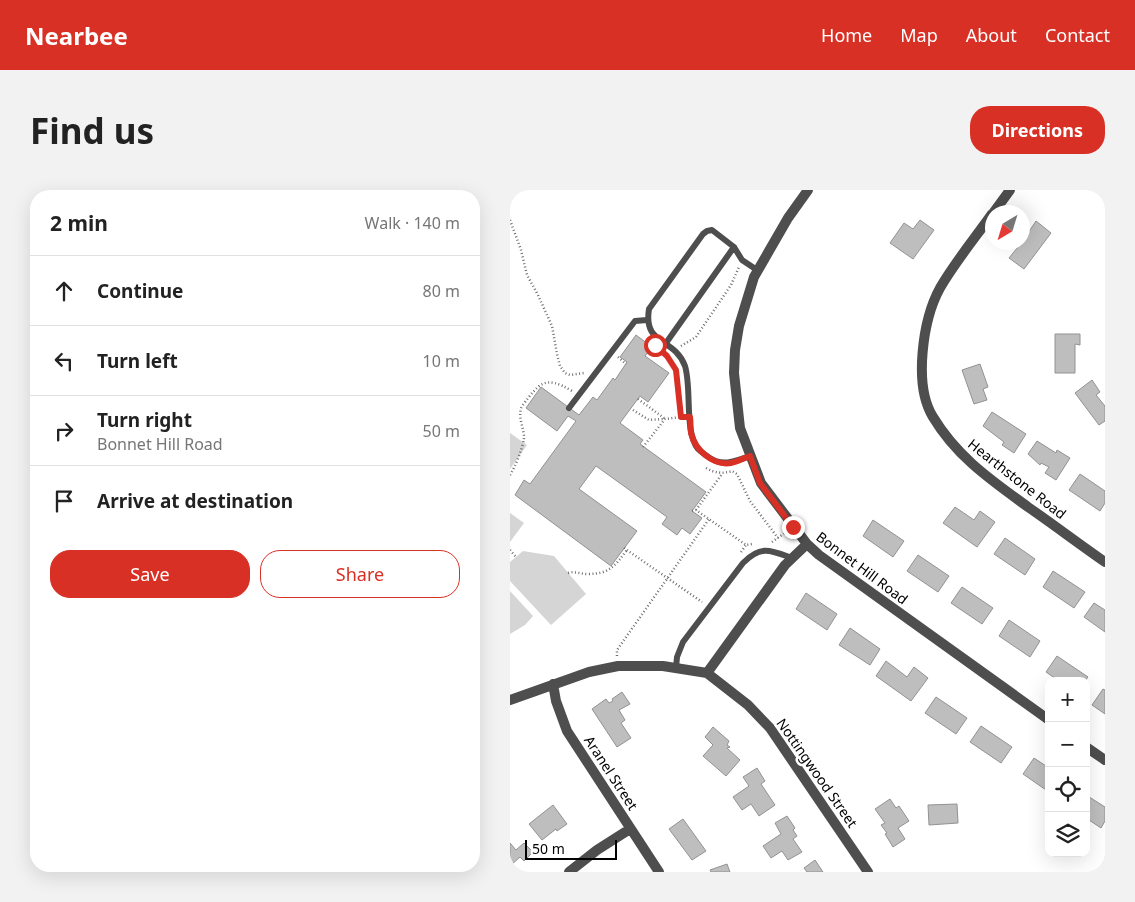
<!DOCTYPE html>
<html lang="en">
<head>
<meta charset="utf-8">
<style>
  :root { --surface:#fff; --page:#f2f2f2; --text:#222; --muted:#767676; --line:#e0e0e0; --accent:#d93025 }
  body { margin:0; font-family:"Noto Sans",sans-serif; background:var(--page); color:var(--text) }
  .controls { position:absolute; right:15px; bottom:15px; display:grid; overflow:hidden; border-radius:10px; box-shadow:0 5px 20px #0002 }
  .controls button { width:45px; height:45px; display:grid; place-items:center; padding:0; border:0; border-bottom:1px solid var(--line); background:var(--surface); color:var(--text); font:25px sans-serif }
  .compass { position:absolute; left:475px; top:15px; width:45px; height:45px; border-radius:50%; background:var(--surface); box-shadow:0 5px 20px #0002; rotate:218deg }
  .scale { position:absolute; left:15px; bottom:12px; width:92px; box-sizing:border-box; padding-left:5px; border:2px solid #000; border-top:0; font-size:14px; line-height:18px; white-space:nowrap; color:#000; -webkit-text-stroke:4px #fff; paint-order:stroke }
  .stop { position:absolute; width:15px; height:15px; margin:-11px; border:4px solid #d93025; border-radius:50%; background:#fff }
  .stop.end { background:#d93025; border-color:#fff; box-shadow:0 1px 5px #0008 }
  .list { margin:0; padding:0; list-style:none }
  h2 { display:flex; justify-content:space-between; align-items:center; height:65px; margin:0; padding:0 20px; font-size:21px }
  h2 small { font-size:16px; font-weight:400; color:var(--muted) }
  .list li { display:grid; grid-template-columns:32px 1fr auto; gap:15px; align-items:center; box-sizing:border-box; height:70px; padding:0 20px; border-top:1px solid var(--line) }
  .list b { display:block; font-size:19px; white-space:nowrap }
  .list p { margin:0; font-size:16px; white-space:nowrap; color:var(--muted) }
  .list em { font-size:16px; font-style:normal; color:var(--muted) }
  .actions { display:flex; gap:10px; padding:15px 20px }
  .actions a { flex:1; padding:11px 0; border:1px solid var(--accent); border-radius:20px; text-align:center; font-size:18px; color:var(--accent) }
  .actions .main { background:var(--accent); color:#fff }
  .icon { flex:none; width:28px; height:28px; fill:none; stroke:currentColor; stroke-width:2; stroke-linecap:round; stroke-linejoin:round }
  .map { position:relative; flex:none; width:595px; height:682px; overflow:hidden; border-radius:20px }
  header { display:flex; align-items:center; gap:30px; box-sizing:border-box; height:70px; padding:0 25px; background:var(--accent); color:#fff }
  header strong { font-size:24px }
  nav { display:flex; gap:28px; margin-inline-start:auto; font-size:18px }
  .intro { display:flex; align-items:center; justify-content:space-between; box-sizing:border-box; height:120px; padding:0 30px }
  h1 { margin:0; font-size:35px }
  .button { padding:12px 22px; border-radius:20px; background:var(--accent); color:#fff; font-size:18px; font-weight:700 }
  main { display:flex; gap:30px; padding:0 30px }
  aside { flex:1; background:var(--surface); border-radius:20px; box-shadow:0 5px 20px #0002 }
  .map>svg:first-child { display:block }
</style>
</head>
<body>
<header>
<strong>Nearbee</strong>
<nav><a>Home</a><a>Map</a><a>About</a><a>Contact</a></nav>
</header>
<div class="intro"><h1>Find us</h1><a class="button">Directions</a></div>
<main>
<aside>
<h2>2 min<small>Walk · 140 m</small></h2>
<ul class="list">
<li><svg class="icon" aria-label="ahead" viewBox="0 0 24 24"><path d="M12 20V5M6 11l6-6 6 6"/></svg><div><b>Continue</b></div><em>80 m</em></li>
<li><svg class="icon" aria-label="left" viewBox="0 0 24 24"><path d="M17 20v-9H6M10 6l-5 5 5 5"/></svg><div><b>Turn left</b></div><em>10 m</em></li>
<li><svg class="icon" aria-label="right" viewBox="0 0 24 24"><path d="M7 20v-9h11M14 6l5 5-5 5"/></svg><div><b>Turn right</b><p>Bonnet Hill Road</p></div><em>50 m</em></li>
<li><svg class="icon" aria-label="arrive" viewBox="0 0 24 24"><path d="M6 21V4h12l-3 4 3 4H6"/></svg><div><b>Arrive at destination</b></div></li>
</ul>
<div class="actions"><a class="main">Save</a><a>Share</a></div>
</aside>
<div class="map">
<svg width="595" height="682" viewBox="0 0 595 682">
  <rect width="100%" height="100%" fill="#fff"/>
  <path fill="#d5d5d5" d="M0,243L17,255L0,279Z
    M0,323L14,333L0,352Z
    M13,361L44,366L76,404L41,435L0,391V372Z
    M0,401L23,426L15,435L0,444Z"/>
  <path fill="#bebebe" stroke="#929292" d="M410,30L424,40L403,69L380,53L394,33L403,39Z
    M526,31L541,43L514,79L499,68L512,52Z
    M545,144H570V155L565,154V183H545Z
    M126,145L142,157L135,166L159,183L138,212L130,206L110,233L133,250L130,254L196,302L182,321L192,328L180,344L172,338L167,345L152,334L157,327L86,276L69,299L127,341L101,376L5,305L14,290L20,294L66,231L58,226L47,241L16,218L31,197L69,225L83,207L87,210L103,188L105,190L117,172L110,167Z
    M470,174L478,197L473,199L477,210L464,214L452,180Z
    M582,190L590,202L586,205L595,216V231L589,235L565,203Z
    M482,222L516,244L504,263L492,255L494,252L473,236Z
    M527,251L546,263L547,260L560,268L546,290L535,283L539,277L531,273L530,275L518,264Z
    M570,284L595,301V313L590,321L559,300Z
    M445,317L464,330L470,321L485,332L467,357L433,333Z
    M363,330L394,351L383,367L353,346Z
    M495,348L525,369L515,385L484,364Z
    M408,365L439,386L428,402L397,381Z
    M543,381L575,402L564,418L533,397Z
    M452,397L483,418L472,434L441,413Z
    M296,403L327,424L317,440L286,419Z
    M584,413L595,420V442L574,427Z
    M499,430L530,451L520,467L489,446Z
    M340,438L370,459L360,475L329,455Z
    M547,466L578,487L575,491H549L536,482Z
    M376,471L397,487L404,477L418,488L401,511L366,486Z
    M593,499L595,500V524L582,515Z
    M112,502L120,514L109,520L115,530L111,533L121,548L107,557L82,519L96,509L99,513L103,511L102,509Z
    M426,507L457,528L446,544L415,523Z
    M471,536L502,557L491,573L460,552Z
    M203,537L219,551L217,555L220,557L217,558L230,570L216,586L193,566L203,555L195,547Z
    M524,568L539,578V602L513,584Z
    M247,578L255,591L251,594L265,615L249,626L241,614L232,620L223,607L239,596L233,587Z
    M576,605L595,617V631L591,638L576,628Z
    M380,609L386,618L389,616L399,631L388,638L395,649L383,657L375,644L377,643L371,635L375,633L365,619Z
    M447,614L448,633L419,635L418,615Z
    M43,615L57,634L47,641L46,639L32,650L19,634Z
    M277,626L285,638L283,640L287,646L283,649L292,662L278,670L272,661L261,668L253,656L271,644L265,633Z
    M173,629L196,661L182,670L159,639Z
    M0,653L6,660L14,653L23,662L14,671L10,667L0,676Z
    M305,670L313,682H297L294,678Z
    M217,674L220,682H201L200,680Z"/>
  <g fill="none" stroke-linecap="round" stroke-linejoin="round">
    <path stroke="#707070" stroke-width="2.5" stroke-dasharray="1 2.5" stroke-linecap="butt" d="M0,30L11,60L17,85L28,105L42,136L47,164L50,176L55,183L60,185L74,183
      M171,156L186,147L221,95L229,77
      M108,167L116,174
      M128,209L154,228
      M123,220L139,230L154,229
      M133,257L155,229L171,227
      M196,278C205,283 212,284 222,281L227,284L240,311L268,348
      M0,285C5,277 13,258 14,248C14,237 7,227 12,216C29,194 34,184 62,201
      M186,320L212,284
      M182,321L186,320L236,355L242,354
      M262,352L276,342
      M114,358L192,412
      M0,360L6,367
      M231,362L236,355
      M58,383C65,381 70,384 78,384C99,384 105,376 117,360
      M107,466V460L199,329"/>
    <path stroke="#4e4e4e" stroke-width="6" d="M156,153L224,57
      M59,218L125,131L137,130
      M240,266C224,272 211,277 197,266C194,264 190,261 188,259C174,241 182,199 175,176C164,147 133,156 139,119L193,44L197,41L202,40L224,57L232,70L247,80
      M166,478L167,467L173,452L233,373C251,355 260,360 282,368"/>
    <path stroke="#4e4e4e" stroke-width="10" d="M298,0L278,28L244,87L229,136L225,160L224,183L230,238L251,293L297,354L309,365L539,530
      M484,22L500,0
      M482,24C465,48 445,72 430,98C413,129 403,195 423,227C447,267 481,290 518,317C544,335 569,354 595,372
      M197,483L275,375L297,354
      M43,494L46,511L57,541L149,682
      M0,510L79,482L108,476H153L197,483L238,515L260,538L358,682
      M576,557L595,570
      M59,682L87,660L120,639"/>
  </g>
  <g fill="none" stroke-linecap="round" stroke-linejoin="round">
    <path stroke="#d93025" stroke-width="6" d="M145,155L157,166L166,180L171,227H180C181,232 180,238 181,243C185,260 203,276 221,273C227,272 234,268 240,266L250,293L283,337"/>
  </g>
  <g text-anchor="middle" stroke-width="5" stroke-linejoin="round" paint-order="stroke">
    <g font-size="14" fill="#000" stroke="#fff">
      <text transform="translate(507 289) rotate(38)" y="5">Hearthstone Road</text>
      <text transform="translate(352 378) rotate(37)" y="5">Bonnet Hill Road</text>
      <text transform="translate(101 583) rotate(57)" y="5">Aranel Street</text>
      <text transform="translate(307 583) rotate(55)" y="5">Nottingwood Street</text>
    </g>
  </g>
</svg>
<div class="controls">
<button>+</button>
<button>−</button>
<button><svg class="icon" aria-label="locate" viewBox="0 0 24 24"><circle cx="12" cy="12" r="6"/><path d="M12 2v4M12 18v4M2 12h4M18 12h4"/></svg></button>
<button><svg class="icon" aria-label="layers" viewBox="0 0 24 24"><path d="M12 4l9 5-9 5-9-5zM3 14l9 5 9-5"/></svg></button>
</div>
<svg class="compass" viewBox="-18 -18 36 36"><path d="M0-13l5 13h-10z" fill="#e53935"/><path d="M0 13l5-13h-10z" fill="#767676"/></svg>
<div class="scale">50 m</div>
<div class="stop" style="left:145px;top:155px"></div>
<div class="stop end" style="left:283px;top:337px"></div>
</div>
</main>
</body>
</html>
